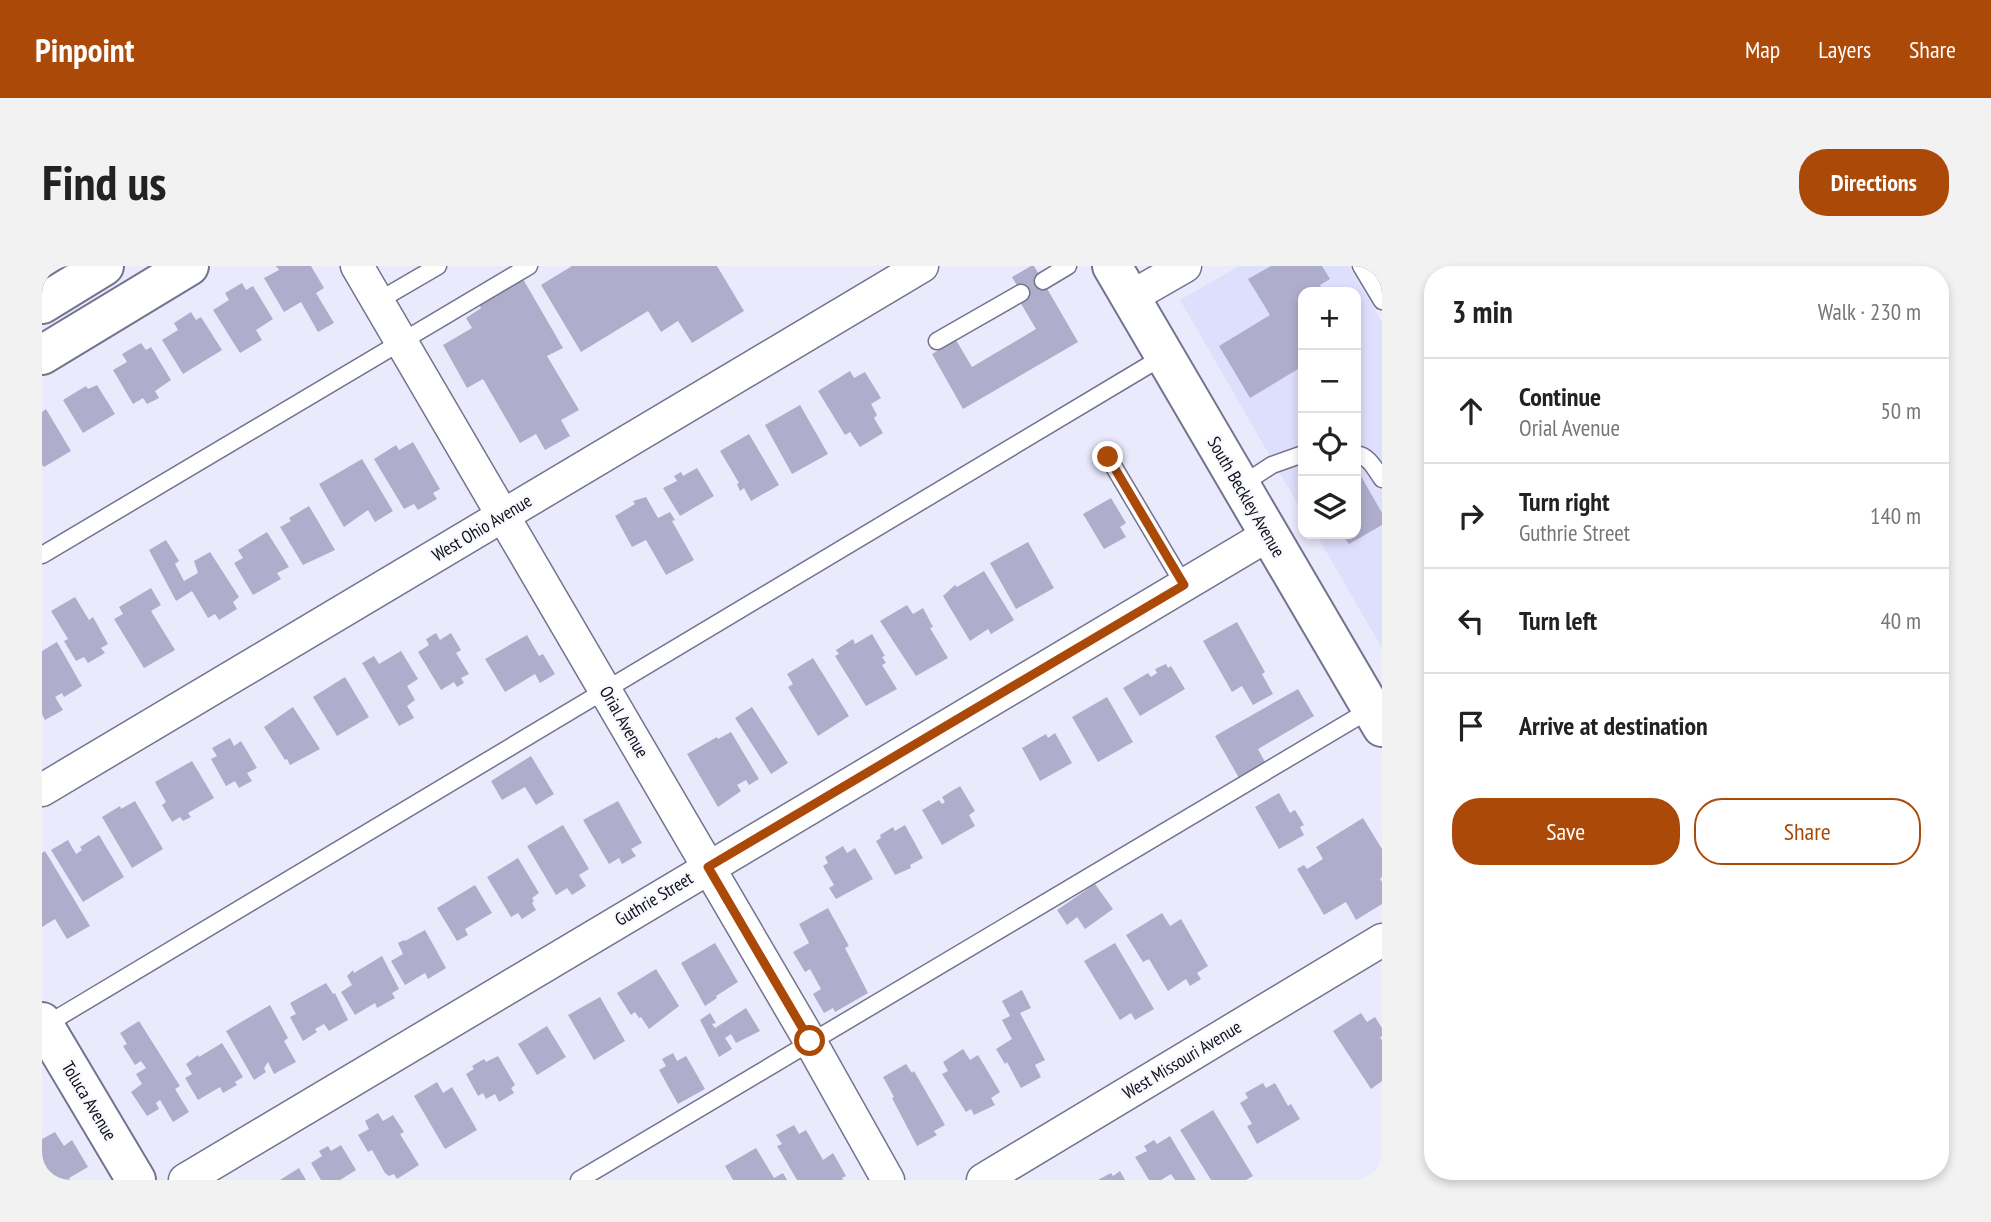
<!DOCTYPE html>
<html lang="en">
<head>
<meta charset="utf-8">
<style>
  :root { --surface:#fff; --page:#f2f2f2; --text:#222; --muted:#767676; --line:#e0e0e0; --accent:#ab4909 }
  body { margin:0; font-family:"PT Sans Narrow",sans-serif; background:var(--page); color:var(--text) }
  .controls { position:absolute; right:21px; top:21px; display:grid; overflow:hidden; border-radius:14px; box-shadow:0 4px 10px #0003 }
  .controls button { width:63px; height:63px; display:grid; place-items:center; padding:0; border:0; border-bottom:2px solid var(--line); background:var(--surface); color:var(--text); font:35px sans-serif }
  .stop { position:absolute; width:21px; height:21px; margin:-16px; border:5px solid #ab4909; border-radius:50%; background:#fff }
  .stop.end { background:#ab4909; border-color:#fff; box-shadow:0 2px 7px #0008 }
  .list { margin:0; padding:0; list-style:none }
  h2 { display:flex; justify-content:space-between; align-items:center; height:91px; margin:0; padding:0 28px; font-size:30px }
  h2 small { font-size:23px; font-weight:400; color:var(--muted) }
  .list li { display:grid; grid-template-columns:46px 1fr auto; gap:21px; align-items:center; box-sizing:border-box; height:105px; padding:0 28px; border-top:2px solid var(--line) }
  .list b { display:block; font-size:26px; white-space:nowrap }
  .list p { margin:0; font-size:23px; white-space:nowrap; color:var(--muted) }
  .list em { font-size:23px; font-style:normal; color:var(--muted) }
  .actions { display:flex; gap:14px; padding:21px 28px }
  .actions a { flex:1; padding:16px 0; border:2px solid var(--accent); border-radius:28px; text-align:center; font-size:24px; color:var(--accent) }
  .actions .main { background:var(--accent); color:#fff }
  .icon { flex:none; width:38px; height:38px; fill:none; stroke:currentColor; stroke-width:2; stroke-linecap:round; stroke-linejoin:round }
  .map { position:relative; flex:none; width:1340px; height:914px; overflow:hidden; border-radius:28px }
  header { display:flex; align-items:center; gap:42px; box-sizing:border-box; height:98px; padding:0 35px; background:var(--accent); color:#fff }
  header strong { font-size:33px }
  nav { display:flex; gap:38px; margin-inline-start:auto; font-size:24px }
  .intro { display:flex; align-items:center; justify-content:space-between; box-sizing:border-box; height:168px; padding:0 42px }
  h1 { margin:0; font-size:49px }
  .button { padding:18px 32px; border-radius:28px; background:var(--accent); color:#fff; font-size:24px; font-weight:700 }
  main { display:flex; gap:42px; padding:0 42px }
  aside { flex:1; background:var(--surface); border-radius:28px; box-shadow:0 4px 10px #0003 }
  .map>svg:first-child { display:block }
</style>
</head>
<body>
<header>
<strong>Pinpoint</strong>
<nav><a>Map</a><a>Layers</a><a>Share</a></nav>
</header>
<div class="intro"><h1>Find us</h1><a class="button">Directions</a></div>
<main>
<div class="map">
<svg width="1340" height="914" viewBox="0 0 1340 914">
  <rect width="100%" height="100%" fill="#eaeafd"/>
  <path fill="#dedefd" d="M1197,0H1307L1340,56V382L1274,268H1314V26H1261V247L1138,34Z"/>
  <path fill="#aeaecc" d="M234,0H269L282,22L274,27L292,57L276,66L259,36L242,46L222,12L237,4Z
    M530,0H675L702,45L650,77L636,55L619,66L606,45L539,86L499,19Z
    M989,0H992L1036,76L921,143L890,88L914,74L930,101L994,63L978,36L983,33L970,11Z
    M1229,0H1280L1288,13L1278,19L1282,26H1261V100L1208,132L1177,80L1228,49L1206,13Z
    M481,13L521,82L505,90L537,144L519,154L528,170L503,184L494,168L478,177L441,113L425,122L401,79L430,62L424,52L439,42L437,38Z
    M200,17L204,24L211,20L231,53L214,64L220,74L198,87L171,44L187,34L183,27Z
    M149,46L154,54L159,51L180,84L141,108L120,74L136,64L132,57Z
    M99,77L104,84L109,81L129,114L113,125L117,132L105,138L101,132L91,138L71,104L85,96L80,88Z
    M808,105L812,112L823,106L839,132L829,138L835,149L832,152L841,167L818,181L808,166L803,169L776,125Z
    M55,119L73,148L41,167L21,134L44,120L46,123Z
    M758,139L786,188L750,208L723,159Z
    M4,143L29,185L2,201L0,199V146Z
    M707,168L737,219L709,235L702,222L698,225L695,218L697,217L678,185Z
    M371,176L398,223L391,227L395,233L376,244L372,238L362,243L332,193L354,179L357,184Z
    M320,193L351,245L333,256L326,244L302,261L277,218Z
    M655,202L672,230L638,250L621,222L635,215L632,210L639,206L641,210Z
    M1319,210L1340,247V259L1307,278L1300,268H1314V213Z
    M604,231L616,252L628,246L633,254L630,255L652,294L624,309L604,274L590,281L573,250L593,238L591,235Z
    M1069,232L1084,257L1078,261L1084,271L1062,283L1041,248Z
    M267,240L293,284L261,299L238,261L249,255L247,252Z
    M225,266L247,301L235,307L239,313L211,329L192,297L201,292L196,284Z
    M124,274L137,295L133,298L142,315L156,307L152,295L168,286L197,331L191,336L195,343L177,354L173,348L166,352L150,325L134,335L107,284Z
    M986,276L1012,322L974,343L948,297Z
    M942,305L972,354L949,368L946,363L928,375L901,330L913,319L915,321Z
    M109,322L119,339L109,345L133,384L102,402L72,353L81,348L77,341Z
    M33,331L47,354L51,351L66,378L59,382L63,387L46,397L42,391L34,395L22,375L26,373L9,345Z
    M865,339L871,348L881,342L891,361L888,362L906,392L874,410L838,355Z
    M1195,356L1223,406L1220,408L1231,428L1211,439L1200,420L1190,426L1161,375Z
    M394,367L398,374L409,367L419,384L414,387L427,408L419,412L422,417L415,421L412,416L399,424L376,386L387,379L384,373Z
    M830,368L843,390L840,391L844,397L840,399L855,423L824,440L793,390L797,388L794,384L811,373L813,378Z
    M485,369L497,390L501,388L513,408L498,417L493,408L463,426L443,393Z
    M15,376L40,420L22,431L20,427L13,431L21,444L3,454L0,448V385Z
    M359,385L376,413L365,420L373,434L365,440L372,452L357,460L320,397L332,390L337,398Z
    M771,392L807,450L776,470L746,421L751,418L745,408Z
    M1124,398L1126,402L1129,400L1143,423L1098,450L1081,422L1106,407L1109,411L1115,407L1113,403Z
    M303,411L327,451L295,470L271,431Z
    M1256,423L1272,450L1216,483L1223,496L1197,512L1173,470Z
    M1065,431L1091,476L1056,496L1030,451Z
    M251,441L278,483L248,499L245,493L243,494L222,461Z
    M710,441L746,497L729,508L693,452Z
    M689,466L717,513L707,519L704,514L695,519L699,525L676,541L645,488L675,471L676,473Z
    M1013,467L1030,497L998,515L980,482L1004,468L1006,472Z
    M188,472L192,480L199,475L215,502L205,507L210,515L197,522L193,515L184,520L169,493L175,490L170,482Z
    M489,490L512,528L494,539L483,521L460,534L449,515Z
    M150,495L172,532L146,547L149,551L141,555L138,551L130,556L120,539L124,536L113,516Z
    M918,520L933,545L927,549L933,560L900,579L880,544L897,534L900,538L903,536L900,531Z
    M1237,527L1248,547L1253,544L1262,559L1258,561L1262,569L1237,583L1213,541Z
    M93,535L121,583L90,602L60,551L78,540L79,543Z
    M576,535L600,577L589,583L594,590L580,598L577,592L567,598L541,554Z
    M1321,552L1340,583V611L1338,613L1340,616V638L1314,654L1304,636L1282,649L1255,603L1262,599L1265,603L1281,593L1274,581Z
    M521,559L547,603L537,609L544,620L530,629L525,622L514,629L485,580Z
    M863,559L881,592L868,599L869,602L853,609L834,575L839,572L838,569L851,561L853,565Z
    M57,569L82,611L41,636L9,584L26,574L34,588L40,584L38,581Z
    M801,580L805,587L813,582L831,613L794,633L787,622L792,619L781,600L786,597L783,591Z
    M3,585L48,660L25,673L13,653L0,661V587Z
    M476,592L497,627L490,632L492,635L490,637L494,644L480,653L476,647L469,651L445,611Z
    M1053,618L1071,643L1043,663L1035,651L1025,659L1015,644Z
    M433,619L450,647L423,663L426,669L415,675L395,642Z
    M786,642L807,680L803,682L826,727L793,746L791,742L782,747L771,728L779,723L768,703L763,706L751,686L767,677L757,658Z
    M1120,647L1128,660L1139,653L1166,700L1155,707L1159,713L1148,720L1144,713L1126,725L1107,693L1101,696L1084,669Z
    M383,664L404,702L386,713L383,707L363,719L349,695L361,688L356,677L362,674L363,675Z
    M673,677L696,716L674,730L675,732L663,740L639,697Z
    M1073,677L1112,743L1093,754L1089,747L1078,754L1042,695Z
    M340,690L357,723L350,727L353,732L335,742L333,737L313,749L299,726L310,719L305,710L311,704L312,707Z
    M614,703L637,740L607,763L599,751L597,752L593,746L589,749L575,727Z
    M284,717L291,728L293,727L306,754L287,765L282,758L273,763L275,766L261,775L248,751L254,748L248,737Z
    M980,724L989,742L978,747L1003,794L993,799L999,811L979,822L965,796L963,798L954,783L970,773L960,754L968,750L960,735Z
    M558,731L583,775L552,794L526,749Z
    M228,739L246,772L242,775L254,796L232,808L226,796L222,802L224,806L212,814L184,765Z
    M704,742L718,765L694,777L689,768L683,772L690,783L677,791L658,754L668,747L674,757L670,758L673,762Z
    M1319,747L1325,756L1333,751L1340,762V770L1338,772L1340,774V815L1329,823L1291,765Z
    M97,755L138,820L133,823L147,846L131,856L118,834L114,837L117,843L105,850L89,826L100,818L94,808L104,802L99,795L93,799L81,780L85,778L78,767Z
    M505,760L524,791L495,809L476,778Z
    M180,777L201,811L193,816L195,819L181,827L178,821L156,834L143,812L150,808L144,798L156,789L157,791Z
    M921,783L928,794L936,789L958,826L949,832L953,839L932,849L929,843L924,846L900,808L906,805L901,796Z
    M631,787L635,795L644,790L663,823L636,838L617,804L624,800L620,793Z
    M456,790L473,819L469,822L472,827L457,836L453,828L444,833L441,827L436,830L424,808L432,803L430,800L442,793L444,796Z
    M864,798L870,807L872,805L903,859L892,865L895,869L875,880L850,832L852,831L841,811Z
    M395,816L401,827L410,821L435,864L403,883L372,830Z
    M1221,817L1224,822L1233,817L1246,840L1249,838L1258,853L1215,878L1205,860L1210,858L1198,837L1206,832L1203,827Z
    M1171,844L1211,910L1204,914H1169L1138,864Z
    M336,847L341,855L351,849L362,866L358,868L377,899L355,913L352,908L347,910L343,907L330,884L326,886L316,869L327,863L323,855Z
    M752,859L757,868L764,864L781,894L791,887L804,910L800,912L801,914H755L735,880L740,878L734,869Z
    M13,866L22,880L30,874L46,901L27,912L28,914H1L0,912V873Z
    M1128,870L1154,914H1133L1129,908L1119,914H1107L1093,891L1105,885L1102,880L1112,874L1115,878Z
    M299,879L314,904L298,914H279L269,897L280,890L277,885L286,880L289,885Z
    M714,882L732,912L741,907L745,914H691L683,900Z
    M257,902L264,914H238Z
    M1078,905L1083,914H1056L1069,907L1071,910Z"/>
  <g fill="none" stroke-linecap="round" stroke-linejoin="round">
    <g stroke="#73738e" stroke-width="19">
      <path id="lane" d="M1319,0L1340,35
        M1001,15L1026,0
        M336,35L396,0
        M895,75L979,27
        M1314,188C1327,190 1333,203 1340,213
        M1066,191L1142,319
        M1198,220L1230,199L1261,188
        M0,289L487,0
        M2,760L1122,90
        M537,914L1329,443"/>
    </g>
    <g stroke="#73738e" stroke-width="35">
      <path id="street" d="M315,0L768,775L846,914
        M1089,31L1143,0
        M0,524L880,0
        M143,914L1226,269
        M941,914L1340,674"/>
    </g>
    <g stroke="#73738e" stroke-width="42">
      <path id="secondary" d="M1070,0L1340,461
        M0,38L62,0
        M0,89L147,0
        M0,756L94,914"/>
    </g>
    <use href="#lane" stroke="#fff" stroke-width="16"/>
    <use href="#street" stroke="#fff" stroke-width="32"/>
    <use href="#secondary" stroke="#fff" stroke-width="38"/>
  </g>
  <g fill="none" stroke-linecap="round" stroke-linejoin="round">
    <path stroke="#ab4909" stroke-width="9" d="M768,775L666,601L1142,319L1066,191"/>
  </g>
  <g text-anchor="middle" stroke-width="5" stroke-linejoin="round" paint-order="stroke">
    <g font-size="18" fill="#10101a" stroke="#f8f8ff">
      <text transform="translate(1204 231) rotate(60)" y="6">South Beckley Avenue</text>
      <text transform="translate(440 262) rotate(-31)" y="6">West Ohio Avenue</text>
      <text transform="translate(582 456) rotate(60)" y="6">Orial Avenue</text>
      <text transform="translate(612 633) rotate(-31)" y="6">Guthrie Street</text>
      <text transform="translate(1140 794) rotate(-31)" y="6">West Missouri Avenue</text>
      <text transform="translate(47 835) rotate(59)" y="6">Toluca Avenue</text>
    </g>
  </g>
</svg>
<div class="controls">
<button>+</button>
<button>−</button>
<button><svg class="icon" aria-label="locate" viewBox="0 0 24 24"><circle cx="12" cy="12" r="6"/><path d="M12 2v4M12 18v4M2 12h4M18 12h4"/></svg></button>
<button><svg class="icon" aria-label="layers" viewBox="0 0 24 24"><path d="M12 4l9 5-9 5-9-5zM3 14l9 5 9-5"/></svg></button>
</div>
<div class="stop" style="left:768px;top:775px"></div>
<div class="stop end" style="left:1066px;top:191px"></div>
</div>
<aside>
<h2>3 min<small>Walk · 230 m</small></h2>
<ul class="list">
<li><svg class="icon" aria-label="ahead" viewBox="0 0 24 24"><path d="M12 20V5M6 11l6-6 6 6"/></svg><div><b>Continue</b><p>Orial Avenue</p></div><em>50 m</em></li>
<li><svg class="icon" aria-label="right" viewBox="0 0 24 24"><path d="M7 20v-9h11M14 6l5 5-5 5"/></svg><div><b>Turn right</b><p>Guthrie Street</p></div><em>140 m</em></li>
<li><svg class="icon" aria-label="left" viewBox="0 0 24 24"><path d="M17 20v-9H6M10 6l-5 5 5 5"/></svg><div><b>Turn left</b></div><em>40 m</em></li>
<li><svg class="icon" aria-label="arrive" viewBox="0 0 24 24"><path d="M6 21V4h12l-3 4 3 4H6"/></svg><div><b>Arrive at destination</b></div></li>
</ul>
<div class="actions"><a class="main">Save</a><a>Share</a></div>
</aside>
</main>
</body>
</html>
